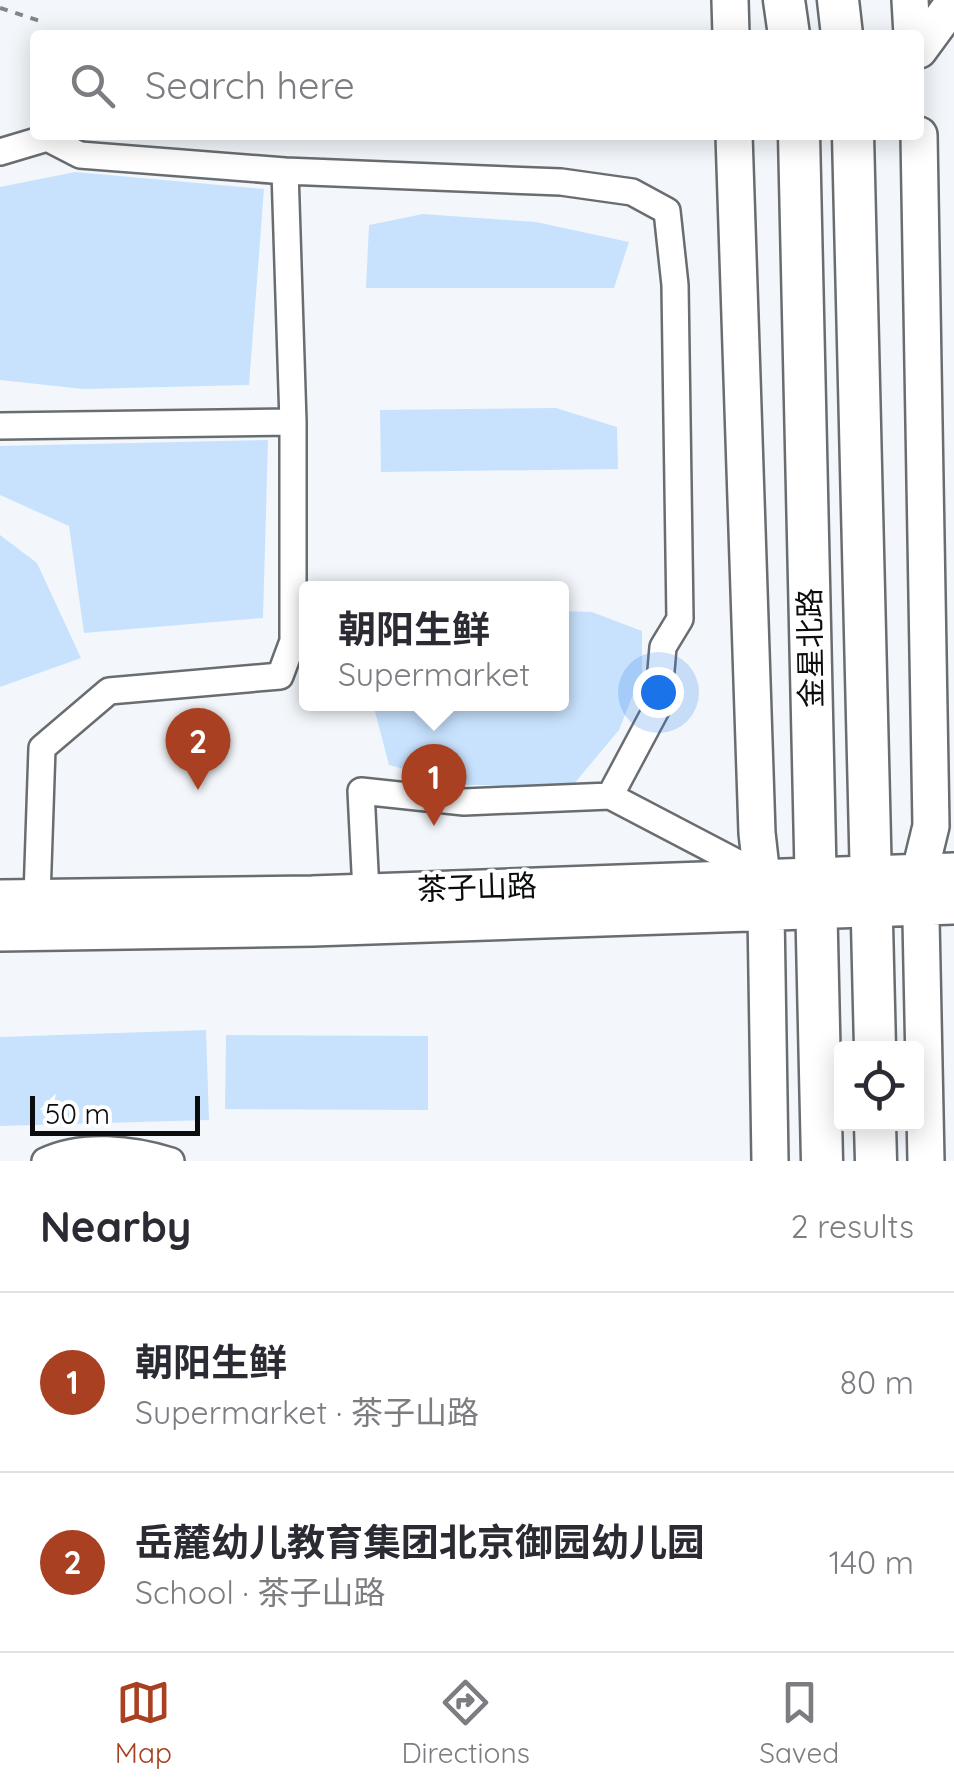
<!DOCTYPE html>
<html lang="en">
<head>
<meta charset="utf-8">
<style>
  :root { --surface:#fff; --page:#f7f7f7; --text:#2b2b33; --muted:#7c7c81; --line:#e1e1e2; --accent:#a84021 }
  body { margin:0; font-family:Quicksand,"Noto Sans SC",sans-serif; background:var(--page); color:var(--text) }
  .controls { position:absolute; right:30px; bottom:30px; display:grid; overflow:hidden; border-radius:10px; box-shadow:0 5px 25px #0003 }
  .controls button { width:90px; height:90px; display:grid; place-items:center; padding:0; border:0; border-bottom:2px solid var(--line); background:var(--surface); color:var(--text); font:50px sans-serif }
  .scale { position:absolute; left:30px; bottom:25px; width:170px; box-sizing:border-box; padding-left:10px; border:5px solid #0a0c0d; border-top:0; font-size:28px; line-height:35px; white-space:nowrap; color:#0a0c0d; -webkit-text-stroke:8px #fff; paint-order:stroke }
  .you { position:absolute; left:658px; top:692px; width:35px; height:35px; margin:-25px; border:8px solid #fff; border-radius:50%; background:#1a73e8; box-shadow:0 0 0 15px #1a73e833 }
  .badge { display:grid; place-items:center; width:65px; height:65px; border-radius:50%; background:var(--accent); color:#fff; font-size:32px; font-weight:700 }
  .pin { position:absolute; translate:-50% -82px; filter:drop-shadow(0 2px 5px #0008) }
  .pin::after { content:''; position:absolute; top:52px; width:35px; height:30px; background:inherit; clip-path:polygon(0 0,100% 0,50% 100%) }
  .popup { position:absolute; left:299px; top:581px; width:270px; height:130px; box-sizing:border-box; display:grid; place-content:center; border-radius:10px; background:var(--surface); filter:drop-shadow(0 2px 8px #0005); font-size:32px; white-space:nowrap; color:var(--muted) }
  .popup b { font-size:38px; color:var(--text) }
  .popup::after { content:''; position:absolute; left:50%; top:100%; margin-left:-20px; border:20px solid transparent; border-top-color:var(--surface) }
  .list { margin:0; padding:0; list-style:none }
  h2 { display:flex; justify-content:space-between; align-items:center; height:130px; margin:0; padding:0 40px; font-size:42px }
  h2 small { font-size:32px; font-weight:400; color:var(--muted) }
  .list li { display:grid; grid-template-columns:65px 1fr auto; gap:30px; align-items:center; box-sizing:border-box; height:180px; padding:0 40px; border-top:2px solid var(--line) }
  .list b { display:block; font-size:38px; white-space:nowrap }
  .list p { margin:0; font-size:32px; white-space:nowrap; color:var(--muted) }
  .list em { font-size:32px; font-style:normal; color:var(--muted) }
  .icon { flex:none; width:55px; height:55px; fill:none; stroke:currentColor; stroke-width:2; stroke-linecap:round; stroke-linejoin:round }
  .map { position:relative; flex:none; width:954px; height:1161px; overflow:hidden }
  .search { position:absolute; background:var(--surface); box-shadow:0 5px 25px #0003; left:30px; right:30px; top:30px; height:110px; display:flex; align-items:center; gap:25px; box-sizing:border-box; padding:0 35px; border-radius:10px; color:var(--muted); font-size:38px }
  .sheet { height:490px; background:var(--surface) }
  nav { display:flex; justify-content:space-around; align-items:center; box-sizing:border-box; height:140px; border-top:2px solid var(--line); background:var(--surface); font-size:28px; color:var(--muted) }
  nav a { display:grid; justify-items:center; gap:5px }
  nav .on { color:var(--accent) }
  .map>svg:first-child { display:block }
</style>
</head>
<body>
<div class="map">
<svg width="954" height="1161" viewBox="0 0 954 1161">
  <rect width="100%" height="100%" fill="#f3f7fb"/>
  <path fill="#c8e2fe" d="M75,172L264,189L249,385L83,389L0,380V187Z
    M423,214L536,222L629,242L614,288H366L369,225Z
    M556,408L617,427L618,469L381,472L380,410Z
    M268,440L263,618L84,633L69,526L0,495V446Z
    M0,535L37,563L81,658L0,687Z
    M562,611L592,612L642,631V672L619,730L573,785H464L389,765L373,704H562Z
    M206,1030L209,1120L0,1126V1037Z
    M226,1035L428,1036V1110L225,1109Z"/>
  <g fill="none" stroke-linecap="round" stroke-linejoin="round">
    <g stroke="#696d70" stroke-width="30">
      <path id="street" d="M0,152L47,138L80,155L285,171L293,422V641L280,676L109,691L42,748L37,897
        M285,171L561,182L632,192L667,211L675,285L680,619L663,647L658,706L610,796L464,802L361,791L366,892
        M0,426L293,422
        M610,796L761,875
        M45,1161C82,1143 133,1149 171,1161"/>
    </g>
    <g stroke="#696d70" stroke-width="40">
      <path id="secondary" d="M730,0L731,35
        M910,0L912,35
        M919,50L954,2
        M734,135L757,833L766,913L770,1161
        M919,135L931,826L920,871L926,1161
        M0,898L312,894L954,871
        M0,933L313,928L954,906"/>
    </g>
    <g stroke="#696d70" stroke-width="45">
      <path id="primary" d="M784,0L789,35
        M838,0L842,35
        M799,135L822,1161
        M853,135L875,1048
        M875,1124L876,1161"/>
    </g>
    <path stroke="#838689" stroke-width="4" stroke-dasharray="8 8" stroke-linecap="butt" d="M0,8L40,21"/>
    <use href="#street" stroke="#fff" stroke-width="25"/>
    <use href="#secondary" stroke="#fff" stroke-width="35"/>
    <use href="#primary" stroke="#fff" stroke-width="40"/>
  </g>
  <g text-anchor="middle" stroke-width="8" stroke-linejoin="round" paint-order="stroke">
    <g font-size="30" fill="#0a0c0d" stroke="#fff">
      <text transform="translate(811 648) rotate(-91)" y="10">金星北路</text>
      <text transform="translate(477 888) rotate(-2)" y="10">茶子山路</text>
    </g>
  </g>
</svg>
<div class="controls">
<button><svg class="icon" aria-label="locate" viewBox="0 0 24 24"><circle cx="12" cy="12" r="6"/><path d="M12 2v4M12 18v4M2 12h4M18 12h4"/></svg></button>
</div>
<div class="scale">50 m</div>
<div class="you"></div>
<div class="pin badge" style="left:434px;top:826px">1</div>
<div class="popup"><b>朝阳生鲜</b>Supermarket</div>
<div class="pin badge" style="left:198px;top:790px">2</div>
<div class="search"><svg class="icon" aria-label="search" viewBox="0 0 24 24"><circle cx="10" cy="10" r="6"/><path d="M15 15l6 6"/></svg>Search here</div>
</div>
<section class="sheet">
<h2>Nearby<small>2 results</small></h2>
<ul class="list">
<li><span class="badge">1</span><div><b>朝阳生鲜</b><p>Supermarket · 茶子山路</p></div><em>80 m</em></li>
<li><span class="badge">2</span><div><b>岳麓幼儿教育集团北京御园幼儿园</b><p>School · 茶子山路</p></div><em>140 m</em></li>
</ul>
</section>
<nav>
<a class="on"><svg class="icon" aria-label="map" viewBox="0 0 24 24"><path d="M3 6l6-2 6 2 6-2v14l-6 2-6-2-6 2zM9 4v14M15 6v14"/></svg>Map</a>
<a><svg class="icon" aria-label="directions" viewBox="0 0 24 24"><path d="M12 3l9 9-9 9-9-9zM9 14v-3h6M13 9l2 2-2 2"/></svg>Directions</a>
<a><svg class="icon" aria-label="saved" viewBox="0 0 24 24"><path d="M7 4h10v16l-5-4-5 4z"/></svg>Saved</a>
</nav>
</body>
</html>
